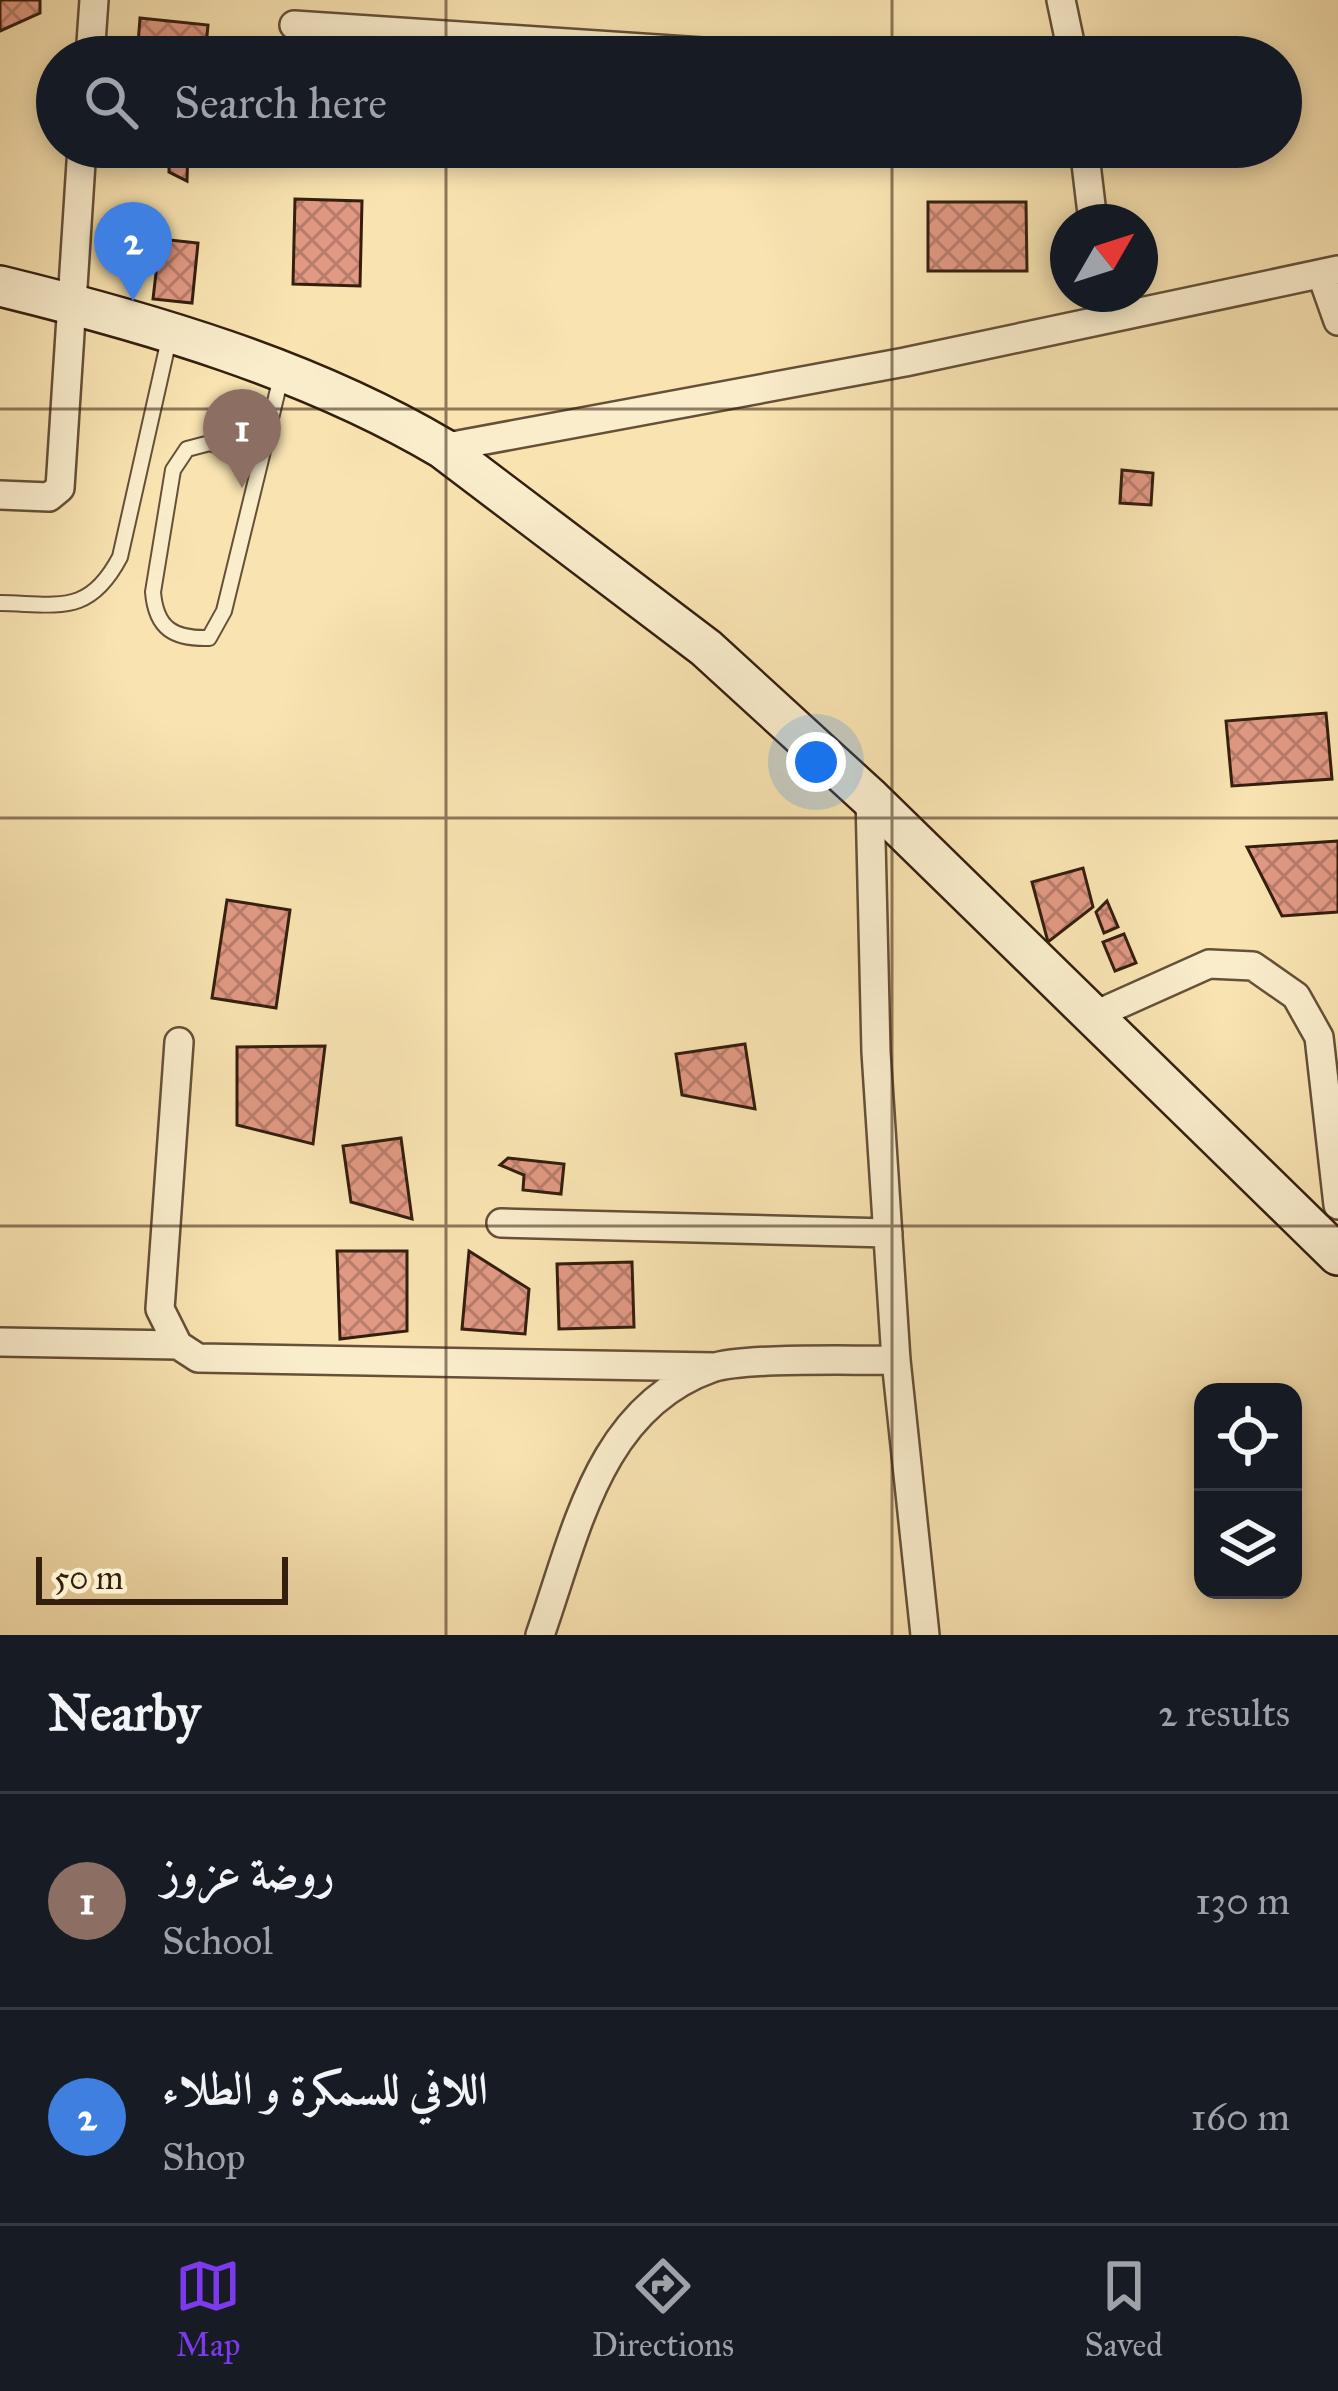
<!DOCTYPE html>
<html lang="en">
<head>
<meta charset="utf-8">
<style>
  :root { --surface:#171b24; --page:#20242c; --text:#f1f3f6; --muted:#9ea1a6; --line:#363941; --accent:#7c3aed }
  body { margin:0; font-family:"IM FELL Great Primer",Amiri,serif; background:var(--page); color:var(--text) }
  .controls { position:absolute; right:36px; bottom:36px; display:grid; overflow:hidden; border-radius:24px; box-shadow:0 6px 18px #0003 }
  .controls button { width:108px; height:108px; display:grid; place-items:center; padding:0; border:0; border-bottom:3px solid var(--line); background:var(--surface); color:var(--text); font:60px sans-serif }
  .compass { position:absolute; left:1050px; top:204px; width:108px; height:108px; border-radius:50%; background:var(--surface); box-shadow:0 6px 18px #0003; rotate:51deg }
  .scale { position:absolute; left:36px; bottom:30px; width:252px; box-sizing:border-box; padding-left:12px; border:6px solid #341f0f; border-top:0; font-size:33px; line-height:42px; white-space:nowrap; color:#341f0f; -webkit-text-stroke:9px #faedcc; paint-order:stroke }
  .you { position:absolute; left:816px; top:762px; width:42px; height:42px; margin:-30px; border:9px solid #fff; border-radius:50%; background:#1a73e8; box-shadow:0 0 0 18px #1a73e833 }
  .badge { display:grid; place-items:center; width:78px; height:78px; border-radius:50%; background:var(--accent); color:#fff; font-size:39px; font-weight:700 }
  .pin { position:absolute; translate:-50% -99px; filter:drop-shadow(0 3px 6px #0008) }
  .pin::after { content:''; position:absolute; top:63px; width:42px; height:36px; background:inherit; clip-path:polygon(0 0,100% 0,50% 100%) }
  .list { margin:0; padding:0; list-style:none }
  h2 { display:flex; justify-content:space-between; align-items:center; height:156px; margin:0; padding:0 48px; font-size:51px }
  h2 small { font-size:39px; font-weight:400; color:var(--muted) }
  .list li { display:grid; grid-template-columns:78px 1fr auto; gap:36px; align-items:center; box-sizing:border-box; height:216px; padding:0 48px; border-top:3px solid var(--line) }
  .list b { display:block; font-size:45px; white-space:nowrap }
  .list p { margin:0; font-size:39px; white-space:nowrap; color:var(--muted) }
  .list em { font-size:39px; font-style:normal; color:var(--muted) }
  .icon { flex:none; width:66px; height:66px; fill:none; stroke:currentColor; stroke-width:2; stroke-linecap:round; stroke-linejoin:round }
  .map { position:relative; flex:none; width:1338px; height:1635px; overflow:hidden }
  .search { position:absolute; background:var(--surface); box-shadow:0 6px 18px #0003; left:36px; right:36px; top:36px; height:132px; display:flex; align-items:center; gap:30px; box-sizing:border-box; padding:0 42px; border-radius:66px; color:var(--muted); font-size:45px }
  .sheet { height:588px; background:var(--surface) }
  nav { display:flex; justify-content:space-around; align-items:center; box-sizing:border-box; height:168px; border-top:3px solid var(--line); background:var(--surface); font-size:33px; color:var(--muted) }
  nav a { display:grid; justify-items:center; gap:6px }
  nav .on { color:var(--accent) }
  .map>svg:first-child { display:block }
</style>
</head>
<body>
<div class="map">
<svg width="1338" height="1635" viewBox="0 0 1338 1635">
  <defs>
    <pattern id="building-cross-hatch" width="8" height="8" patternUnits="userSpaceOnUse" patternTransform="scale(3)"><rect width="8" height="8" fill="#e19983"/><path d="M0 0l8 8M0 8l8-8" fill="none" stroke="#b77c6a"/></pattern>
  </defs>
  <rect width="100%" height="100%" fill="#f8e3b1"/>
  <filter id="stains"><feTurbulence type="fractalNoise" baseFrequency=".00167" numOctaves="4"/><feColorMatrix values="0 0 0 0 .2 0 0 0 0 .09 0 0 0 0 .02 0 0 0 .5 -.17"/></filter>
  <radialGradient id="worn" r=".72"><stop offset=".6" stop-color="#630" stop-opacity="0"/><stop offset="1" stop-color="#630" stop-opacity=".3"/></radialGradient>
  <path fill="url(#building-cross-hatch)" stroke="#341f0f" stroke-width="3" d="M0,0H40V13L0,31Z
    M140,18L208,25L205,57H137Z
    M169,147H188L187,181L169,172Z
    M295,199L362,201L360,286L293,284Z
    M928,202H1026L1027,271H928Z
    M160,239L198,243L192,303L153,299Z
    M1122,470L1153,473L1151,505L1120,503Z
    M1326,713L1332,779L1232,786L1226,721Z
    M1338,841V912L1282,916L1247,847Z
    M1083,868L1093,907L1048,942L1032,882Z
    M227,900L290,910L276,1008L212,998Z
    M1107,901L1118,927L1104,933L1096,912Z
    M1124,934L1136,963L1115,971L1103,942Z
    M745,1044L755,1109L682,1095L676,1054Z
    M325,1046L313,1144L237,1125V1047Z
    M401,1138L412,1219L351,1202L343,1146Z
    M508,1158L564,1164L561,1194L523,1190L524,1175L500,1165Z
    M337,1251H407V1331L340,1339Z
    M469,1251L529,1289L525,1334L462,1329Z
    M632,1262L634,1327L559,1329L557,1264Z"/>
  <g fill="none" stroke-linecap="round" stroke-linejoin="round">
    <g stroke="#655038" stroke-width="18">
      <path id="service" d="M260,463L210,443L187,449L173,470L153,592C156,629 174,639 209,638L224,611L282,373
        M0,603C59,604 89,616 120,557L169,339"/>
    </g>
    <g stroke="#655038" stroke-width="32">
      <path id="minor" d="M1061,0L1073,57
        M294,25L778,57
        M90,57L94,0
        M1084,147L1093,222
        M1322,276L1338,321
        M442,448L905,362L1338,270
        M0,495L49,497L60,488L82,147
        M870,798L876,1052L896,1360L925,1635
        M1095,1015L1209,964L1253,966L1296,996L1319,1037L1338,1205
        M179,1042L160,1309L178,1345L198,1358L715,1367
        M501,1223L888,1233
        M0,1342L178,1345
        M540,1635C576,1534 598,1408 712,1368C746,1357 855,1361 896,1360"/>
    </g>
    <g stroke="#341f0f" stroke-width="44">
      <path id="secondary" d="M0,286C151,323 308,369 442,448L706,648L870,798L1338,1255"/>
    </g>
    <use href="#service" stroke="#faedcc" stroke-width="14"/>
    <use href="#minor" stroke="#faedcc" stroke-width="27"/>
    <use href="#secondary" stroke="#faedcc" stroke-width="39"/>
  </g>
  <path fill="none" stroke="#341f0f" stroke-width="3" stroke-opacity="0.55" d="M446,0V57M892,0V57M446,147V1635M892,147V1635M0,409H1338M0,818H1338M0,1226H1338"/>
  <rect width="100%" height="100%" filter="url(#stains)"/>
  <rect width="100%" height="100%" fill="url(#worn)"/>
</svg>
<div class="controls">
<button><svg class="icon" aria-label="locate" viewBox="0 0 24 24"><circle cx="12" cy="12" r="6"/><path d="M12 2v4M12 18v4M2 12h4M18 12h4"/></svg></button>
<button><svg class="icon" aria-label="layers" viewBox="0 0 24 24"><path d="M12 4l9 5-9 5-9-5zM3 14l9 5 9-5"/></svg></button>
</div>
<svg class="compass" viewBox="-18 -18 36 36"><path d="M0-13l5 13h-10z" fill="#e53935"/><path d="M0 13l5-13h-10z" fill="#9ea1a6"/></svg>
<div class="scale">50 m</div>
<div class="you"></div>
<div class="pin badge" style="left:242px;top:488px;background:#8d6e63">1</div>
<div class="pin badge" style="left:133px;top:301px;background:#3f7fe0">2</div>
<div class="search"><svg class="icon" aria-label="search" viewBox="0 0 24 24"><circle cx="10" cy="10" r="6"/><path d="M15 15l6 6"/></svg>Search here</div>
</div>
<section class="sheet">
<h2>Nearby<small>2 results</small></h2>
<ul class="list">
<li><span class="badge" style="background:#8d6e63">1</span><div><b>روضة عزوز</b><p>School</p></div><em>130 m</em></li>
<li><span class="badge" style="background:#3f7fe0">2</span><div><b>اللافي للسمكرة و الطلاء</b><p>Shop</p></div><em>160 m</em></li>
</ul>
</section>
<nav>
<a class="on"><svg class="icon" aria-label="map" viewBox="0 0 24 24"><path d="M3 6l6-2 6 2 6-2v14l-6 2-6-2-6 2zM9 4v14M15 6v14"/></svg>Map</a>
<a><svg class="icon" aria-label="directions" viewBox="0 0 24 24"><path d="M12 3l9 9-9 9-9-9zM9 14v-3h6M13 9l2 2-2 2"/></svg>Directions</a>
<a><svg class="icon" aria-label="saved" viewBox="0 0 24 24"><path d="M7 4h10v16l-5-4-5 4z"/></svg>Saved</a>
</nav>
</body>
</html>
